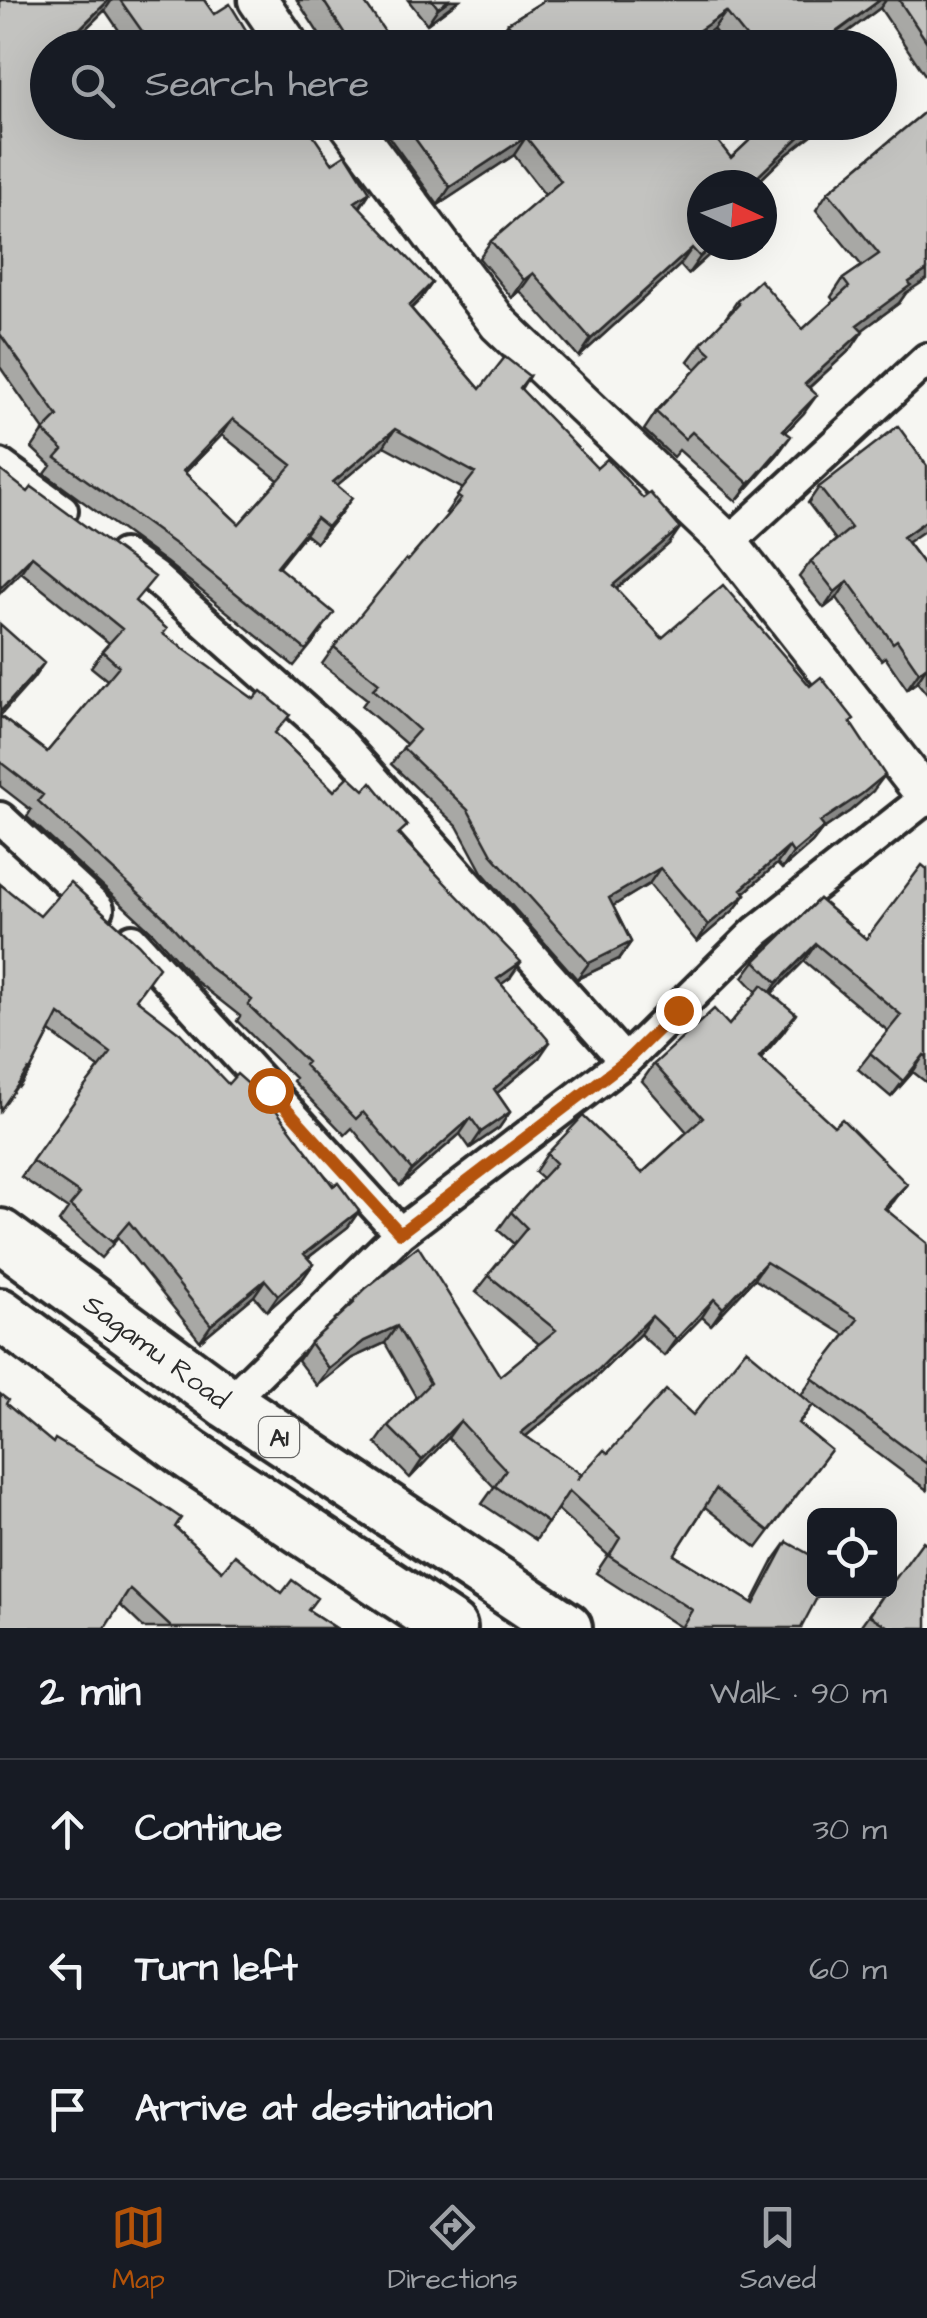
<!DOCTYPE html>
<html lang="en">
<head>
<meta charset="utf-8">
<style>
  :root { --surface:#171b24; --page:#20242c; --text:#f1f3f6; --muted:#9ea1a6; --line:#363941; --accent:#b45309 }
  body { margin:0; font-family:"Architects Daughter",sans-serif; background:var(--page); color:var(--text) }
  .controls { position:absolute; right:30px; bottom:30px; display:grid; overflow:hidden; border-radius:15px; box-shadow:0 10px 40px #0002 }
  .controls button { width:90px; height:90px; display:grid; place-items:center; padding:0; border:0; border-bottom:2px solid var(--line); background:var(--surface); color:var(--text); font:50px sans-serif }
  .compass { position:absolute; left:687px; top:170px; width:90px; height:90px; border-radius:50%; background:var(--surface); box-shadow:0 10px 40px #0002; rotate:94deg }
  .stop { position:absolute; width:30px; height:30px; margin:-22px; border:8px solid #b45309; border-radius:50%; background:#fff }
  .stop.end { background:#b45309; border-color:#fff; box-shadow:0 2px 10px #0008 }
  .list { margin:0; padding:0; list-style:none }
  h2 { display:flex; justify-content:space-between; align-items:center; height:130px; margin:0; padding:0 40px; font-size:42px }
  h2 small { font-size:32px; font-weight:400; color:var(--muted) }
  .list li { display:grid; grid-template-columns:65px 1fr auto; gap:30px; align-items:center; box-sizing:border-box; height:140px; padding:0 40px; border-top:2px solid var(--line) }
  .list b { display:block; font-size:38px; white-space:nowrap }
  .list em { font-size:32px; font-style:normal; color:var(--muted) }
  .icon { flex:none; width:55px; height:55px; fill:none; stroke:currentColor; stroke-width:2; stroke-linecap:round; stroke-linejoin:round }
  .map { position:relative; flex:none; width:927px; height:1628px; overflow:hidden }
  .search { position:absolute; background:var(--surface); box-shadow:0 10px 40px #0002; left:30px; right:30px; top:30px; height:110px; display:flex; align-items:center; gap:25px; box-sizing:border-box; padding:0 35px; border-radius:55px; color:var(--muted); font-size:38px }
  .sheet { height:550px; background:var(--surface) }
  nav { display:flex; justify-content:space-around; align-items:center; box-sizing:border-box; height:140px; border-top:2px solid var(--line); background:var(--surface); font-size:28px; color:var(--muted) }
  nav a { display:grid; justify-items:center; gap:5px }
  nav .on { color:var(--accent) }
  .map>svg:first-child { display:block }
</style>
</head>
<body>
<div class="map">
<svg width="927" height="1628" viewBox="0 0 927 1628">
  <rect width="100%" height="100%" fill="#f6f6f2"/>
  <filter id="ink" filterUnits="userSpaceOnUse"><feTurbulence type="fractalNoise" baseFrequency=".01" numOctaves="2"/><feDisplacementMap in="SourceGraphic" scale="20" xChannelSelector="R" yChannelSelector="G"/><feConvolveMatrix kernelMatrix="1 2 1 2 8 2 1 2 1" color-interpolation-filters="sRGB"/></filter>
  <g filter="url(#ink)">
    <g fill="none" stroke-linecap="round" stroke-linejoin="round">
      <g stroke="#2b2b2b" stroke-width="38">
        <path id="minor" d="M0,465L62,510
          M728,543L927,359
          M123,555L154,577L343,745L625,1061
          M0,818L98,909
          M132,940L400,1233
          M228,1403L400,1233L625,1061L756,932L927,797"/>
      </g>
      <g stroke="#2b2b2b" stroke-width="45">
        <path id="tertiary" d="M258,0L291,48
          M348,122L499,324L728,543L927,797"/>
      </g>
      <g stroke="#2b2b2b" stroke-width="58">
        <g id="trunk">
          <path id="s1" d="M0,1235L228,1403L566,1628"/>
          <path d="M0,1314L192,1456L451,1628"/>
        </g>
      </g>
      <use href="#minor" stroke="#f6f6f2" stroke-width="30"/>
      <use href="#tertiary" stroke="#f6f6f2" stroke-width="38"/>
      <use href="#trunk" stroke="#f6f6f2" stroke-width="50"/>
    </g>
    <path fill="#a8a8a5" stroke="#2b2b2b" stroke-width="2.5" fill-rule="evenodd" d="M0,0H204L214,14L257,48H131L105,10L66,48L48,122L332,163L370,192L360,208L432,283L420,300L411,308L480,389L529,376L521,389L669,544L616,589L662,638L810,686L851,724L873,791L850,811L822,830L812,843L782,869L777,864L745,892L746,894L734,910L697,942L649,884L613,906L631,942L619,959L577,979L482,872L457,826L391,764L406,744L362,706L367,699L322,664L334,647L448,514L446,513L463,489L384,446L337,485L340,514L316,543L305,534L278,567L323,630L294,666L167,563L45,474L51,466L32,448L44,430L0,367ZM222,435L278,480L239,524L185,473Z
      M297,0H363L388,48H328Z
      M408,0H459L427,24Z
      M545,0H927V78L880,8L826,48H728L713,29L686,48H487L496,41L508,23Z
      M927,110L906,293L899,303L862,330L851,349L809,388L804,413L786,432L778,454L736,501L679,450L673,457L644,430L656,412L696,369L688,361L701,344L725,319L737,301L803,329L834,301L831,297L843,279L862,266L816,210L828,192Z
      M378,122H703L731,158L769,122H828L785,156L755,185H702L720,245L688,274L680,265L579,357L520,291L512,298L479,258L491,241L545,195L514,155L438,205Z
      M0,470L136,602L163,634L276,734L334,791L401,836L510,978L501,984L539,1058L497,1093L510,1112L499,1128L470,1148L460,1134L400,1186L352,1128L345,1135L293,1081L295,1078L237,1021L240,1016L197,982L153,933L27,817L31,810L0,786V716L47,752L107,680L91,667L109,643L21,572L0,593Z
      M819,487L907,542L927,569V694L917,682L907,689L885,657L881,660L837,598L824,608L799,577L811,561L836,540L808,503Z
      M927,869V1083L913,1072L891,1097L858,1069L888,1031L804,961L772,993L784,1031L761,1058L894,1201L886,1210L927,1243V1490L813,1405L799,1424L831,1450L757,1548L705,1507L674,1555L752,1603L774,1560L787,1542L801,1628H680V1627L596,1573L608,1555L557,1509L536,1540L482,1504L494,1487L448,1438L410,1478L376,1443L388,1426L416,1397L385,1343L352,1358L317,1386L298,1361L310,1343L345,1311L353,1301L500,1376L539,1344L476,1292L514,1244L498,1230L511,1212L542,1178L535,1172L547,1154L642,1173L687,1132L642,1081L654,1064L729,1025L757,992L743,977L755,961L819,899L866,939ZM754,1279L845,1335L801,1395L693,1415L608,1453L577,1480L526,1436L587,1386L640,1334L664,1356L702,1317L711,1325Z
      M0,884L136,999L228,1084L359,1211L348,1227L308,1258L313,1264L302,1280L267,1311L254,1296L200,1341L118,1238L101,1258L59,1222L68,1209L21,1177L99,1068L50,1032L30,1071L19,1087L17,1086Z
      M6,1404L52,1443L175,1527L222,1571L282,1593L336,1628H144L120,1605Z
      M886,1590L927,1628H859Z"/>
    <path fill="#888886" stroke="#2b2b2b" stroke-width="2.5" d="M109,0H112L105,10L66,48H61Z
      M449,0H459L427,24L438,8Z
      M880,0H886L880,8L826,48H816Z
      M726,12L713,29L686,48H673Z
      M818,122H828L785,156L755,185H749L798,138Z
      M526,137L514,155L438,205L450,187Z
      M370,192L358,209L355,202Z
      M713,245H720L688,274L700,257Z
      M692,248L680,265L579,357L591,339Z
      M927,270V279L906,293L899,303L845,343L857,325L909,282Z
      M533,273L520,291L512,298L524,280Z
      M432,283L420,300L398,322L409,306Z
      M863,331L851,349L793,402L805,384Z
      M817,395L804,413L771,447L783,430Z
      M233,419L222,435L171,487L183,471Z
      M395,429L384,446L322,498L333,482Z
      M791,436L778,454L736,501L749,484Z
      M352,498L340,514L316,543L327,527Z
      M316,518L305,534L266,583L277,566Z
      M927,520V529L892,553L903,537Z
      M680,528L669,544L601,602L613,585Z
      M32,556L21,572L0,593V588Z
      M848,581L837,598L824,608L835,592Z
      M44,663L33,679L0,716V712Z
      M927,666L917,682L907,689L919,672Z
      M885,775L873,791L850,811L822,830L812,843L782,869L793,853L820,822Z
      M789,847L777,864L730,905L741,889Z
      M660,868L649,884L598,915L609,898Z
      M746,894L734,910L697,942L708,925Z
      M631,942L619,959L577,979L589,963Z
      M816,944L804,961L765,1000L777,983Z
      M521,962L510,978L486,995L497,979Z
      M796,1014L784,1031L747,1074L759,1057Z
      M550,1042L539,1058L483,1105L494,1089Z
      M924,1055L913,1072L891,1097L903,1081Z
      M510,1112L499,1128L470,1148L481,1132Z
      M471,1118L460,1134L400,1186L412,1170Z
      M907,1184L894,1201L872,1225L884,1208Z
      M359,1211L348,1227L293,1269L304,1254Z
      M766,1262L754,1279L711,1325L723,1308Z
      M313,1264L302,1280L267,1311L278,1295Z
      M265,1280L254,1296L200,1341L211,1325Z
      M714,1299L702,1317L664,1356L676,1339Z
      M652,1316L640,1334L587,1386L509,1450L521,1433Z
      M397,1326L385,1343L352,1358L317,1386L329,1369L364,1341Z
      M460,1421L448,1438L410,1478L422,1460Z"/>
    <path fill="#c3c3c0" stroke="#2b2b2b" stroke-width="2.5" fill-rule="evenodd" d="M0,0H109L63,45L65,48H48V122H279L281,124L284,122H304L332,163L346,154L370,192L355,202L432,283L409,306L480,389L505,357L529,376L520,388L597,468L607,459L643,498L650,493L680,528L613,585L662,638L723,585L810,686L821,677L854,719L850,722L885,775L862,794L820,822L824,827L793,853L789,847L741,889L746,894L708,925L660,868L609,898L631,942L589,963L493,856L468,810L403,748L419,730L373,689L379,683L334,647L406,559L408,561L461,499L457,496L475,473L395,429L333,482L352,498L327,527L316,518L277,566L334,613L306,650L179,547L56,458L63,450L43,431L58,416L0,334ZM233,419L292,465L239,524L183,471Z
      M120,0H204L214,14L230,4L257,48H154Z
      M323,0H363L392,42L384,48H354Z
      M432,0H449L438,8Z
      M545,0H880L818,45L820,48H755L726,12L673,48H487L512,30L508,23Z
      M899,0H927V42Z
      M927,110V270L909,282L911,285L857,325L863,331L805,384L817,395L783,430L791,436L749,484L692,432L685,439L656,412L711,353L701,344L739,304L737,301L760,280L803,329L849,287L843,279L879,254L828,192Z
      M403,122H703L731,158L769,122H818L798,138L749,185H702V245H713L700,257L692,248L591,339L533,273L524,280L491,241L561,181L526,137L450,187Z
      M898,426L927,466V520L903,537L927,569V666L919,672L897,640L893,643L848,581L835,592L811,561L851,528L819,487Z
      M0,470L28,492L32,487L155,577L135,601L167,629L163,634L254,699L261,691L290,715L275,733L334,791L349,776L364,790L371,782L407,826L398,834L521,962L497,979L550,1042L494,1089L510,1112L481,1132L471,1118L412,1170L363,1112L356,1119L304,1065L307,1062L248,1005L252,1000L208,966L164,917L38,801L43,795L0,762V716L47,752L119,666L102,651L122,629L32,556L0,588Z
      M0,624L44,663L0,712Z
      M922,865L927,869V1057L924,1055L903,1081L870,1053L901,1015L816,944L777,983L755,961L819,899L866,939Z
      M70,882L138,944L159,967L136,999L180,1033L228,1084L237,1074L273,1106L333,1186L338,1183L359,1211L304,1254L313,1264L278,1295L265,1280L211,1325L129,1222L112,1242L70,1206L80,1194L32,1161L83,1089L111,1053L59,1014L30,1071L28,1070L0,1111V884L40,916Z
      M762,985L796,1014L759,1057L834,1126L842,1119L907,1184L884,1208L927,1243V1464L812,1378L858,1319L766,1262L723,1308L714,1299L676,1339L652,1316L599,1369L521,1433L581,1474L577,1480L604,1450L608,1453L666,1390L693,1415L746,1349L813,1405L798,1423L831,1450L769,1531L716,1489L674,1555L754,1604L787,1542L814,1557V1590H821L801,1628H681L692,1610L609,1556L620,1538L569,1491L548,1523L495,1486L506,1470L460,1421L422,1460L388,1426L430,1383L397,1326L364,1341L329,1369L310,1343L354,1303L353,1301L365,1289L418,1246L500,1376L556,1330L488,1275L527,1228L511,1212L556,1163L547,1154L583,1116L642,1173L703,1118L654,1064L714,1009L729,1025Z
      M0,1394L8,1400L6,1404L53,1443L55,1439L140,1490L181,1518L175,1527L222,1571L235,1555L282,1593L292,1580L317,1598L308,1610L336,1628H172L130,1589L105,1628H0Z
      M923,1541L927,1544V1628H890L869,1615L886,1590H890V1586Z"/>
  </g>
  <g fill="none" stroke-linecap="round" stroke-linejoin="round" filter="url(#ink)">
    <path stroke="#b45309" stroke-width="12" d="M270,1090L400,1233L626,1061L678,1010"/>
  </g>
  <g text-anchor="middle" stroke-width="9" stroke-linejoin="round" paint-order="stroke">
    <rect fill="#f6f6f2" stroke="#686867" stroke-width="2.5" x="259" y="1417" width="40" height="40" rx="8"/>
    <g font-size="25" font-weight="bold" fill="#2b2b2b">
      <text x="279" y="1446">A1</text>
    </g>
    <g font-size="28" fill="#2b2b2b" stroke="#f6f6f2">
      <text dy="10" stroke="none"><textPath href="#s1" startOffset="195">Sagamu Road</textPath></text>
    </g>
  </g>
</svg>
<div class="controls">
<button><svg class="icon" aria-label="locate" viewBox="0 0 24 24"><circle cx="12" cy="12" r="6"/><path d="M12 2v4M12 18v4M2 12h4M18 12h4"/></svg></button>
</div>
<svg class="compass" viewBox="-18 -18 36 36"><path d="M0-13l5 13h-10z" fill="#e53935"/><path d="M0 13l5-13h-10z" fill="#9ea1a6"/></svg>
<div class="stop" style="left:270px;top:1090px"></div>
<div class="stop end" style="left:678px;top:1010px"></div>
<div class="search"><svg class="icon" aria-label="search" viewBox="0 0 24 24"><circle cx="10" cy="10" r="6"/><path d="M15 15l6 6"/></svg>Search here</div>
</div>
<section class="sheet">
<h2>2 min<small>Walk · 90 m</small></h2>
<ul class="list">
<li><svg class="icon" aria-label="ahead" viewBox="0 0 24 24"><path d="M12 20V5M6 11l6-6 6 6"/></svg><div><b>Continue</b></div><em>30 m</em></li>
<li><svg class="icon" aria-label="left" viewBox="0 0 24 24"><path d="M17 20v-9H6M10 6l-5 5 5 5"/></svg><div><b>Turn left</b></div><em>60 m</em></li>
<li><svg class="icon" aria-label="arrive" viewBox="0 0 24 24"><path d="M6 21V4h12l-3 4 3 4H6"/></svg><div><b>Arrive at destination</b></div></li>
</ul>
</section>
<nav>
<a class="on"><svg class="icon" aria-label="map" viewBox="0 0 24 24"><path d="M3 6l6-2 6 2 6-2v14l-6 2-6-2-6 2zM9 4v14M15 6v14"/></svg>Map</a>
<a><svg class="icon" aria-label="directions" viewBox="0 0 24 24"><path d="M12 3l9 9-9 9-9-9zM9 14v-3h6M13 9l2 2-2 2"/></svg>Directions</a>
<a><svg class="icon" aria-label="saved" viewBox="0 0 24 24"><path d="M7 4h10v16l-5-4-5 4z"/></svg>Saved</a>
</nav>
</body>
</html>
